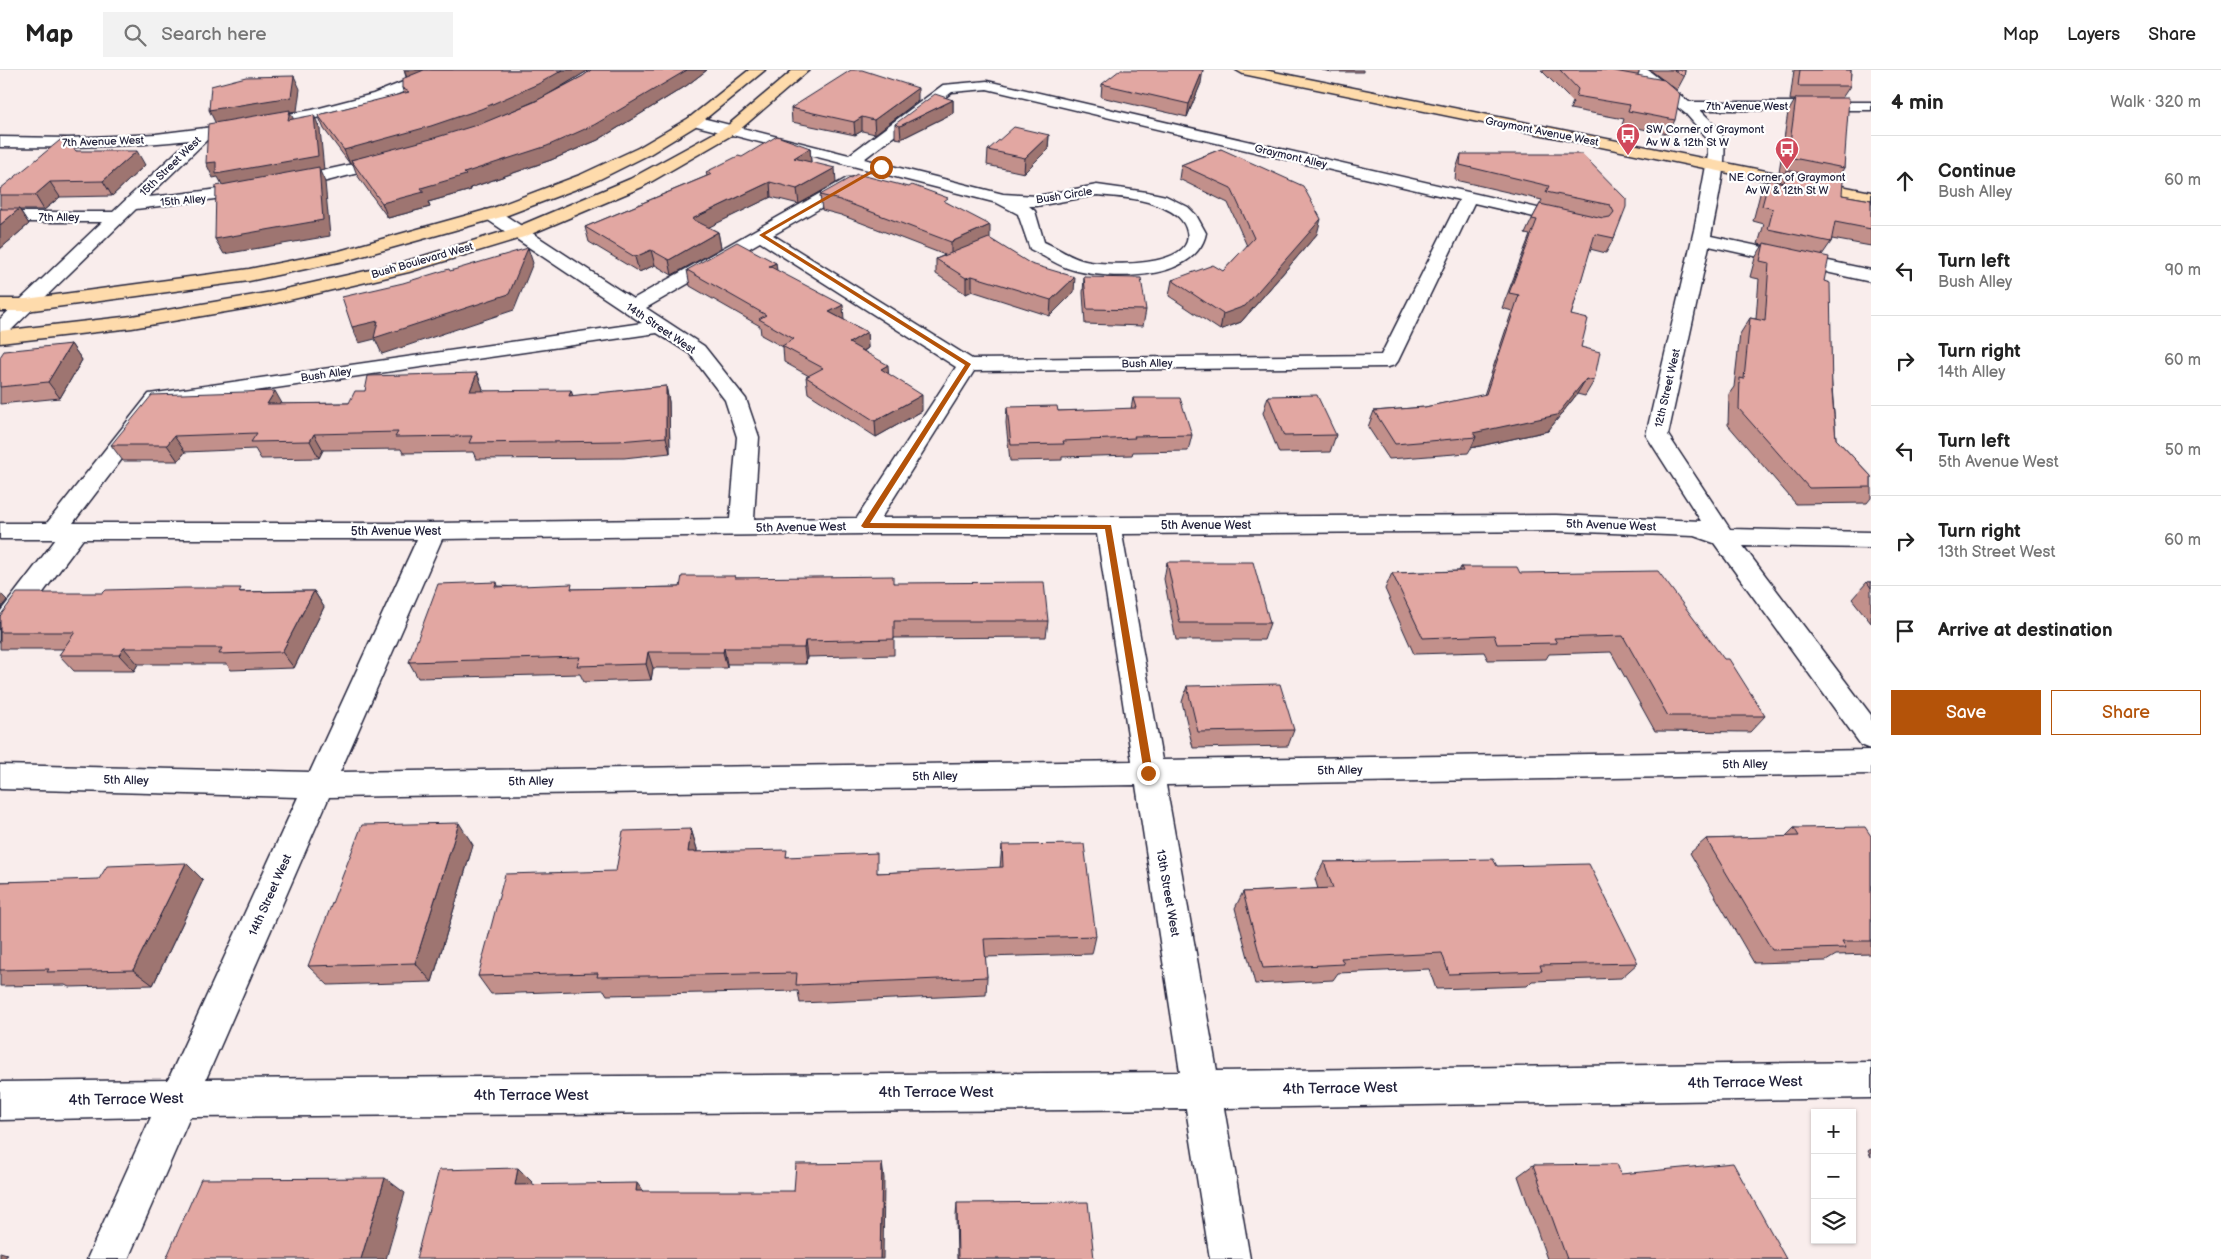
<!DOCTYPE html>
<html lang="en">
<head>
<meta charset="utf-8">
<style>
  :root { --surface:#fff; --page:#f2f2f2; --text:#222; --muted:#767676; --line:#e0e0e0; --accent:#b45309 }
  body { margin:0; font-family:"Balsamiq Sans",sans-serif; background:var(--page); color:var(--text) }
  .controls { position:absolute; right:15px; bottom:15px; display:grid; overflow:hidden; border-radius:0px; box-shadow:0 1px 4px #0004 }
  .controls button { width:45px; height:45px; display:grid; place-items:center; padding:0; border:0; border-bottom:1px solid var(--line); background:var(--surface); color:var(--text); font:25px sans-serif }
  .stop { position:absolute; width:15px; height:15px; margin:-11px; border:4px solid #b45309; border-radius:50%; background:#fff }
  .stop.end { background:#b45309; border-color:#fff; box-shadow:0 1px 5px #0008 }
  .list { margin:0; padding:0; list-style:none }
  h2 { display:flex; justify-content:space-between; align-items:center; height:65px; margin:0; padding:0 20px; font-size:21px }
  h2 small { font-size:16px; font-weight:400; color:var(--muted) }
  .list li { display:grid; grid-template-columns:32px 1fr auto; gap:15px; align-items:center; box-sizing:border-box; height:90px; padding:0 20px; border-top:1px solid var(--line) }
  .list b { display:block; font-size:19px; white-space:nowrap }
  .list p { margin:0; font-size:16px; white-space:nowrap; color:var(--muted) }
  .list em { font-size:16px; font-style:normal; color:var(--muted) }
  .actions { display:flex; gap:10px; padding:15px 20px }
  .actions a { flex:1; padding:11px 0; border:1px solid var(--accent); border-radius:0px; text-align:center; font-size:18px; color:var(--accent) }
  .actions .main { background:var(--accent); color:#fff }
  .icon { flex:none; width:28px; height:28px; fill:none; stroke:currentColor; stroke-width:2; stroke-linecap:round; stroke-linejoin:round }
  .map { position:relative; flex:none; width:1871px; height:1189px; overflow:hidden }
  header { display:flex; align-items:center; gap:30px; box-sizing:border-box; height:70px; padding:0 25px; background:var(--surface); border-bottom:1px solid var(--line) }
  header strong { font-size:24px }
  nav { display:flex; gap:28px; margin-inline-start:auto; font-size:18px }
  .search { width:350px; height:45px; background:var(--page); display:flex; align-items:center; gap:12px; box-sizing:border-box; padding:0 18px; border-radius:0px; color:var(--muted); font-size:19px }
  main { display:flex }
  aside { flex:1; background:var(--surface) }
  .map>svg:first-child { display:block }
</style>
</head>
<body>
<header>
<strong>Map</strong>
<div class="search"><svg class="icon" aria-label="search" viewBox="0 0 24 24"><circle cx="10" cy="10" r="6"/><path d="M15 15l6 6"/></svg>Search here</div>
<nav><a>Map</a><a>Layers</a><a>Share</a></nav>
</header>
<main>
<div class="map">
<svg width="1871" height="1189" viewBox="0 0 1871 1189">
  <rect width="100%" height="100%" fill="#f9edec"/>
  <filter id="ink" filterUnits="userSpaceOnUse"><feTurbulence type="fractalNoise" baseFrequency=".02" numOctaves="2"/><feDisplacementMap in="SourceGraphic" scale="10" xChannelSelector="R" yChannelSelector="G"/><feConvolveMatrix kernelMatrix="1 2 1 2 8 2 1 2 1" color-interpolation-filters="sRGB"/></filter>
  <g filter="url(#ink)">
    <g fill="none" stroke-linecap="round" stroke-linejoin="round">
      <g stroke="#22223b" stroke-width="3">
        <path id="minor" d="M433,0H452L450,3L383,30L312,49L210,67L148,127C230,120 311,105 391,85L397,87L399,90L397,93L327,111L262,123L136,139L7,264L0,266V249L102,152H0V142H113L189,70C126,77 63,78 0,77V67L68,68L156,64L205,58L312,40L373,24Z
          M1632,0H1648L1689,32H1871V40H1700C1708,48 1719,57 1723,68C1729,86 1715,145 1711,166L1871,200V212L1709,176L1668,365L1730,459L1871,462V478L1743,476L1871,645V679L1861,675L1714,473L1694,466L1556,461L1122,464L1162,690L1871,680V704L1166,715L1217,1001L1871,992V1028L1224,1038L1250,1189H1210L1186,1039L190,1047L128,1189H87L151,1047L0,1050V1012L168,1010L298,727L0,719V695L310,702L417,469H83L9,568L0,571V542L56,469H0V453H47L149,324L642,253L485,148L482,144L485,140H497L633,229L847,108H859L861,112L859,116L773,165L972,289L1381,285L1459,130L987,19L952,22L864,89L1003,124L1037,126L1097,115L1147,122L1166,126L1188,137L1196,145L1206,163C1196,213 1105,211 1067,198C1054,193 1042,185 1030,179L1018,144L997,133L689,54L686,51L689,48L694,46L849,85L943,15L987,11L1572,146L1578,147L1581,151L1578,155L1572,156L1474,133L1398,291L1395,295L1388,297L974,301L881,448L1556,445L1701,451L1646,365L1694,160L1708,85L1707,68L1686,44ZM1097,125C1119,127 1143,128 1164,138C1174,142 1185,150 1187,162C1196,198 1105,196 1085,191C1071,188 1058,178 1044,172L1035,141L1029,136H1037ZM760,172L956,297L857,448L754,449L759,367L746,329L704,276L646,238ZM657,263L690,284L725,330L737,367L730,449L433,453H73L164,334ZM864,464H1097L1132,691L340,702L442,469ZM1136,715L1180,1002L206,1009L329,727Z"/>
      </g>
      <g stroke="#22223b" stroke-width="3">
        <path id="major" d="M749,0H765L699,54L650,84L592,113L505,146L348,190L249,211L26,241H0V229H26L249,199L339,181L493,138L580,105L638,78L689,48Z
          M793,0H809L737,62L642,117L524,167L409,202L272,234L132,258L0,273V261L132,246L272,222L397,194L512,159L630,109L727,56Z
          M1236,0H1264L1871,122V132L1243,4Z"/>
      </g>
      <use href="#minor" fill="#fff" fill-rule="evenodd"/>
      <use href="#major" fill="#fedbac" fill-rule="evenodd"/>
    </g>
    <path fill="#c2908b" stroke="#22223b" d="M404,0H589L550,23L583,6L591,0H707L686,16L598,70L551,90L470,118L471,120L428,132L430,137L388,148L357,105L353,94H350L324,59L318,45L404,24L402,18L406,7Z
      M1322,0H1363V2H1332Z
      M1541,0H1640L1638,5L1675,50L1668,64L1622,55L1624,49L1570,39L1573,32Z
      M1650,0H1685L1684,7L1677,20Z
      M1794,0H1851L1850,16L1842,28L1844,98L1836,110L1842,125L1871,130V176L1832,169L1831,172L1822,185L1836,369L1871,406V428L1867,433L1796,434L1728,355L1729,324L1734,317L1740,264L1750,248L1756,249L1759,209L1750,207L1755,188L1763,175L1758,174L1764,154L1753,151L1760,124L1769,110L1779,112L1784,103L1779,102L1788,42L1795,30H1790Z
      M1201,13L1187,47L1101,27L1102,14Z
      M953,30V43L901,69L895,68V54Z
      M918,31L875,64L862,61L855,65L792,52L791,38Z
      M1049,65L1048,79L1024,103L987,95L988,80Z
      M810,78L811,93L836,113L799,134L771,127L708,157L718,162L721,178L672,205L655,195L639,202L589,172L585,157L707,106L706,102Z
      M1221,79L1317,164L1241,252L1220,260L1169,226L1172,210L1223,201L1247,176L1228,133L1179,109L1181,95Z
      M76,81L145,95L112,126L60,127L44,140H20L29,154L0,179V139H2L0,136V119Z
      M1461,84L1626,129L1614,168L1606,183L1590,179L1571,245L1581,277L1594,311L1585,326L1577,324L1548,361L1471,378L1468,383L1389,389L1368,357L1374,341L1425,337L1484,325L1512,241L1502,238L1530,165L1525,164L1532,149L1542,130L1455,110L1456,99Z
      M820,125L948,133L990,169L1074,222L1050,246L972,221L966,224L936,204V189L945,185L841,145L822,140Z
      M776,193V200L844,250L867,262L868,278L864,281L889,304L922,341L876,367L808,323L806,307L809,306L784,292L783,277L761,265L760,256L690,216L687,200Z
      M1084,207L1146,240L1143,256L1085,254L1083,223Z
      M71,274L82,290L60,328L0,334V287Z
      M477,303L483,319L482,321L573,326L666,316L669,332L670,383L624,388L476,389L473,382L403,383L401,379L323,380L319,388L261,389L255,379L185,382L178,391H123L111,375L282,334L349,333L365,321Z
      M1268,326L1336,365L1330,382L1279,383L1263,343Z
      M1133,328L1192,365L1188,381L1133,382L1132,385L1062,387V390L1010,391L1006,353L1007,337L1058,341L1131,339Z
      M1167,492L1270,553L1264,570H1176L1164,509Z
      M1461,497L1520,503L1765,646L1750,662L1655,661L1611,582L1549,584L1546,589L1488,590L1484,582L1414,584L1385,519L1392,503L1459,501Z
      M735,506V508L893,513L1048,551L1046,567L894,568V585L807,587L806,594H727V598H653L651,610L584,612L580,604L418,608L409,592L497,512L498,516L574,519L680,517Z
      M1867,512H1871V553L1852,529Z
      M314,521L324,537L294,598L231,600L227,594H138L134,601H74L59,585L64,579H0V546L103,523Z
      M1187,616L1294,660L1288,676L1193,678L1182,632Z
      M1794,758L1871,766V884L1836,885L1826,891L1754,893L1690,783L1706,769L1785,767Z
      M691,759L697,779V782L789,787L879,803L1000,798L1002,775L1096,866L1092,884L985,887L987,907L986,925L800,933L798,921L607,925L604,920L491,924L478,906L616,801Z
      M473,775L432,912L328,915L308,896Z
      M1324,792L1497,796L1638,893L1621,908L1532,911L1527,916L1436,919L1429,899L1338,903L1333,910L1255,914L1235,838L1243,822L1318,819L1315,809Z
      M203,810L153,915L69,917L65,915L0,916V812Z
      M1871,1079V1087L1868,1081Z
      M1533,1095L1621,1104L1786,1189H1547L1518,1106Z
      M957,1133L1094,1189H957L956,1146Z"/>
    <path fill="#9e7571" stroke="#22223b" d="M404,0H428L407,8Z
      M563,0H589L542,28L485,53L436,70L351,90L353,94H350L344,80Z
      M687,0H707L686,16L598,70L551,90L470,118L471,120L428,132L430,137L388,148L382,133L421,118L464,103Z
      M1203,0L1201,13L1187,47L1189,34Z
      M294,6L300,19L297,41L290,42L296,54H216L209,40Z
      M918,18V31L875,64L874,50Z
      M953,30V43L901,69L900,56Z
      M314,45L320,59L324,100L320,101L325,112L330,166L224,184L215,169L224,118L218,107L213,108L206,93Z
      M862,47V61L855,65L854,52Z
      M1049,65L1048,79L1024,103L1025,88Z
      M810,78L811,93L794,88Z
      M137,81L145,95L112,126L103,111Z
      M835,98L836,113L799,134L797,119Z
      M50,112L60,127L44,140L35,125Z
      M770,112L771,127L695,164L692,149Z
      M19,139L29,154L0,179V155Z
      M1321,149L1317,164L1241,252L1220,260L1223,244Z
      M990,155V171L951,188V172Z
      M718,162L721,178L672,205L669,190Z
      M528,178L533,193L514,240L382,284L375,269L359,273L352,257Z
      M651,180L655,195L639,202L635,187Z
      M776,193L778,208L769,196Z
      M972,206V221L966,224V208Z
      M1075,207L1074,222L1050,246L1051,230Z
      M843,235L844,250L829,242Z
      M867,262L868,278L850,289L849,273Z
      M71,274L82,290L60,328L48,312Z
      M888,295L889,311L881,299Z
      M477,303L483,319L476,337L470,321Z
      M1586,309L1577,324L1548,361L1471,378L1476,367L1473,363Z
      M666,316L669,332L670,383L666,367Z
      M571,320L576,336L569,326Z
      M275,321L284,337L267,334Z
      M922,325V341L876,367L875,351Z
      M314,364L323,380L319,388L310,371Z
      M174,366L185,382L178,391L167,375Z
      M314,521L324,537L294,598L282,582Z
      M0,523L7,530L0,539Z
      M805,571L807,587L806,594L804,578Z
      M124,578L138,594L134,601L119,585Z
      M724,578L727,594V598L723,582Z
      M648,582L653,598L651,610L646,594Z
      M459,753L473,775L432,912L415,893Z
      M691,759L697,779L694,802L688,782Z
      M186,793L203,810L153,915L133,900Z
      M882,1093L884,1108L883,1189H880Z
      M518,1098L533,1113L530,1129L515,1115Z
      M385,1108L405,1123L386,1189H361Z
      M637,1113L648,1128L636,1121Z
      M0,1182L7,1184L5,1189H0Z"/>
    <path fill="#e2a7a2" stroke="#22223b" d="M424,0H563L538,14L481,39L431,56L344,80L318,45L409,22L402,18V9Z
      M591,0H687L594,55L547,76L464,103L466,105L421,118L424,122L382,133L351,90L431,69L483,53L534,32L583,6Z
      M851,0H862L918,18L874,50L862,47L854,52L791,38Z
      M1120,0H1203L1189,34L1102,14Z
      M1560,0H1609L1664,10L1680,24L1675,50L1628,41L1630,35L1576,26L1578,19Z
      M1674,0H1685L1684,7Z
      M1800,0H1851L1850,16H1798Z
      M294,6L291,27L209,40L211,16L246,7Z
      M935,24L953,30L900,56L895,54Z
      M1796,28H1849L1844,98L1788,87Z
      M290,40L288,50L314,45L318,86L216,104V92L206,93L208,54Z
      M1014,57L1049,65L1025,88L988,80Z
      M777,66L810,78L794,88L835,98L797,119L770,112L692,149L718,162L669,190L651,180L635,187L585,157L712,104L706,102L738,86L742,87Z
      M64,67L76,81H137L103,111L50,112L35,125H0V119Z
      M1221,79L1303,116L1321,149L1245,236L1223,244L1172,210L1213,195L1223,201L1254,168L1231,118L1181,95Z
      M1461,84H1582L1626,129V137L1614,168L1595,164L1571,245L1588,249L1581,277L1600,282L1594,311L1586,309L1557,345L1473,363L1476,367L1395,374L1374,341L1425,337L1486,324L1519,225L1509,223L1537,150L1532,149L1540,134L1603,148L1610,147L1614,142L1610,135L1546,122L1549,116L1460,95Z
      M319,97L323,150L215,169L216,116Z
      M1786,100L1843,111L1842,125L1871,130V159L1835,152L1831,172L1768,159L1773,139L1762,136L1769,110L1784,113Z
      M857,104L909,117L912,115L948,128L944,131L990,155L951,172L840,130L820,125Z
      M0,139H19L0,155Z
      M989,168L1031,194L1075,207L1051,230L972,206L966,208L936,189Z
      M737,172L776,193L769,196L843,235L829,242L867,262L849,273L888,295L881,299L922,325L875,351L806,307L823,298L782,276L794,269L759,249L766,245L687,200Z
      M1764,173L1829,187L1824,211L1830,213L1832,322L1836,369L1871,406V417L1809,418L1739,339L1740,308L1744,309L1750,248L1765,251L1769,193L1760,191Z
      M528,178L509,224L374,268L378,251L352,257L342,227L403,213L449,199L450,201Z
      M1084,207L1141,208L1146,240L1087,239Z
      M71,274L48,312L0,317V287L4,281Z
      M477,303L470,321L571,320L569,326L666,316V367L619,371L469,373L472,366L395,367L398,362L314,364L310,371L251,372L257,363L174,366L167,375H111L152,325L275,321L267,334L349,333L355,321H365L368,306Z
      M1317,325L1336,365L1284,366L1268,326Z
      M1133,328H1180L1192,365L1134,366L1135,368L1063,371L1064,374L1011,375L1007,337L1057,336L1058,341L1136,338Z
      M1167,492H1253L1270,553H1180Z
      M1461,497H1517L1520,503L1658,501L1724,589H1729L1765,646H1668L1623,566L1554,568L1557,573L1497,574L1494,565L1423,568L1392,503L1463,501Z
      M682,506H735V508L893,506V513L1044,512L1048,551H894V569L805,571L804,578H724L723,582H648L646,594L577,596L580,587L409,592L438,514L497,512L495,517L572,514L571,519L680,517Z
      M1867,512H1871V518Z
      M184,518H241L239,522L314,521L282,582L219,584L222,578H124L119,585H59L75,562H0V546L17,523H103L106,520Z
      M1280,614L1294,660L1198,662L1187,616Z
      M459,753L415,893L308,896L362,755Z
      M1865,757L1871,766V871H1842L1846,878L1772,880L1706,769L1799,766L1794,758Z
      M691,759L688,782L787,780L786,787L877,783V803L1003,797L1002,775L1084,774L1096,866L984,869L987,907L796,915L797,903L597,907L598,903L478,906L505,804L616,801L623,761Z
      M1493,789L1497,796L1589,794L1638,893L1540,895L1542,901L1449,904L1442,883L1341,888L1344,894L1263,898L1243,822L1333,818L1324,792Z
      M186,793L133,900L47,902L49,899L0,900V812L99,809L107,796Z
      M882,1093L880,1189H416L439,1100L518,1098L515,1115L637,1113L636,1121H794L796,1094Z
      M1733,1093L1786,1189H1567L1533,1095L1617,1094L1621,1104Z
      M385,1108L361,1189H166L201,1109Z
      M1088,1132L1094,1189H958L957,1133Z"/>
  </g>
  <path fill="#b45309" d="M879,96L883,97L765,165L971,294L870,453L1111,455L1153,703L1151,705L1148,706L1144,703L1105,459L864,458L861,456L965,295L759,165Z"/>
  <defs>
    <g id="bus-pin" transform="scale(1.25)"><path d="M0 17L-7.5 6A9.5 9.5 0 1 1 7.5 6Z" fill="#d1495b" stroke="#fff"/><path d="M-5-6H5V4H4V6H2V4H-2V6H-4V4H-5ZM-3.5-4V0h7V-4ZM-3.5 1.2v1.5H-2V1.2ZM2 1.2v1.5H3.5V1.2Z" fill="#fff"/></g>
  </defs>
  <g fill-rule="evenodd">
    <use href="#bus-pin" x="1628" y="65"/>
    <use href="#bus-pin" x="1787" y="79"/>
  </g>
  <g text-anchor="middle" stroke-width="4.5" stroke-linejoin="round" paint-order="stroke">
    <g font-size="11" fill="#22223b" stroke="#fff">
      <text x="1747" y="40">7th Avenue West</text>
      <text transform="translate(1542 61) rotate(11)" y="4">Graymont Avenue West</text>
      <text transform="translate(103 71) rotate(-2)" y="4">7th Avenue West</text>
      <text transform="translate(1291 86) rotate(13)" y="4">Graymont Alley</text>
      <text transform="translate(170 96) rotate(-44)" y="4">15th Street West</text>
      <text transform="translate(1064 125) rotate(-9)" y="4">Bush Circle</text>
      <text transform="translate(183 130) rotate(-5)" y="4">15th Alley</text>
      <text x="59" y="151">7th Alley</text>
      <text transform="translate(422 190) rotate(-16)" y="4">Bush Boulevard West</text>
      <text transform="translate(661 258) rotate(34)" y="4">14th Street West</text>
      <text transform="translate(1147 293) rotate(-1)" y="4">Bush Alley</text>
      <text transform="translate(326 304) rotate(-8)" y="4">Bush Alley</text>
      <text transform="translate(1667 318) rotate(-77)" y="4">12th Street West</text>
    </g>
    <g font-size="11" fill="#22223b" stroke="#fff" text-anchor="start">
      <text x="1646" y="63">SW Corner of Graymont<tspan x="1646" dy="13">Av W &amp; 12th St W</tspan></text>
      <text x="1787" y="111" text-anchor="middle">NE Corner of Graymont<tspan x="1787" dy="13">Av W &amp; 12th St W</tspan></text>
    </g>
    <g font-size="12" fill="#22223b" stroke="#fff">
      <text x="1206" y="459">5th Avenue West</text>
      <text transform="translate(1611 455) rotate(2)" y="4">5th Avenue West</text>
      <text transform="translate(801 457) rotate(-1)" y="4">5th Avenue West</text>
      <text x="396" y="465">5th Avenue West</text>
      <text transform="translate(1745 694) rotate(-1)" y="4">5th Alley</text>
      <text transform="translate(1340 700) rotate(-1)" y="4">5th Alley</text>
      <text transform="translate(935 706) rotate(-1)" y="4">5th Alley</text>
      <text transform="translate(126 710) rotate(1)" y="4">5th Alley</text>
      <text transform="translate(531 711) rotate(-1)" y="4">5th Alley</text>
      <text transform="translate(1168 823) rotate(80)" y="4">13th Street West</text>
      <text transform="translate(270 825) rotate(-66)" y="4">14th Street West</text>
    </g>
    <g font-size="15" fill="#22223b" stroke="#fff">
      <text transform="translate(1745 1012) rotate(-1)" y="5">4th Terrace West</text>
      <text transform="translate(1340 1018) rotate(-1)" y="5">4th Terrace West</text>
      <text x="936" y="1027">4th Terrace West</text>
      <text x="531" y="1030">4th Terrace West</text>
      <text transform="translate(126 1029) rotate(-1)" y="5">4th Terrace West</text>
    </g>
  </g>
</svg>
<div class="controls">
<button>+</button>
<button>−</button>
<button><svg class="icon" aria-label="layers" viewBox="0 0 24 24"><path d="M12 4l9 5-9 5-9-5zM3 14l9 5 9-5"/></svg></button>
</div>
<div class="stop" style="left:881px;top:97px"></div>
<div class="stop end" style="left:1148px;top:703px"></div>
</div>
<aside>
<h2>4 min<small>Walk · 320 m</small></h2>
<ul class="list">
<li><svg class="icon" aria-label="ahead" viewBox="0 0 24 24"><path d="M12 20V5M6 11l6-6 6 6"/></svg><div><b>Continue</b><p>Bush Alley</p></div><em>60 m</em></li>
<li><svg class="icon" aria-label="left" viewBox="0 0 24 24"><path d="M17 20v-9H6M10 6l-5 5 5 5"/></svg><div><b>Turn left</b><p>Bush Alley</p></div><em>90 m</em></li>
<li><svg class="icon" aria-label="right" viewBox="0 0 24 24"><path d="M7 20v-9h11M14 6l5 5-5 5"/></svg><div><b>Turn right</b><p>14th Alley</p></div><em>60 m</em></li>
<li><svg class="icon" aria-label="left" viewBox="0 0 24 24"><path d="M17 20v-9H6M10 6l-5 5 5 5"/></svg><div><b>Turn left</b><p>5th Avenue West</p></div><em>50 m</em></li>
<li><svg class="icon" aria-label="right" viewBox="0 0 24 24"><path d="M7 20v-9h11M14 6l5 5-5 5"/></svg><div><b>Turn right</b><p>13th Street West</p></div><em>60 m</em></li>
<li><svg class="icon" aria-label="arrive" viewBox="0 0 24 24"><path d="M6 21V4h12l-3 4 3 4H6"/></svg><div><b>Arrive at destination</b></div></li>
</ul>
<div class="actions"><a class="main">Save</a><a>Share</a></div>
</aside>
</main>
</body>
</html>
